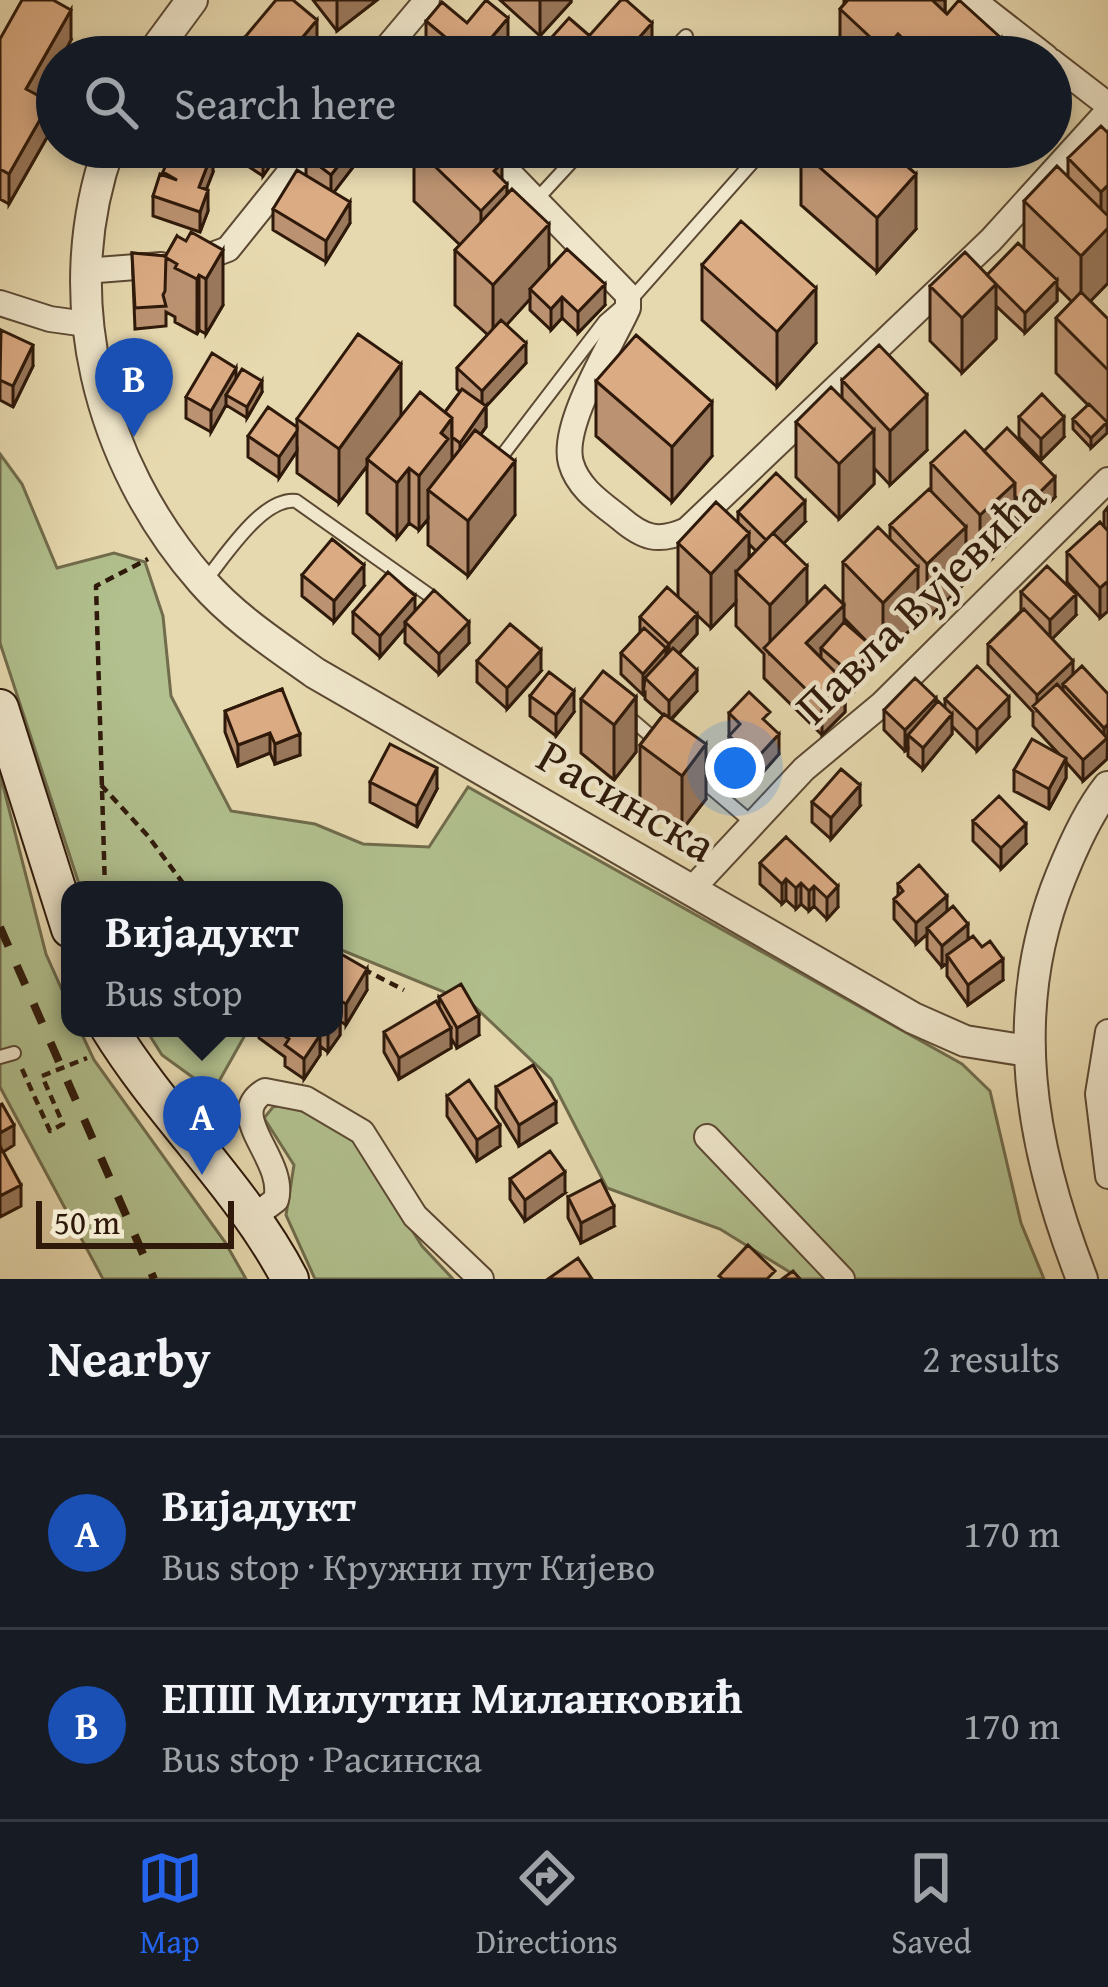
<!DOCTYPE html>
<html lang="en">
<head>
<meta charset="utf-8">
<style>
  :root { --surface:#171b24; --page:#20242c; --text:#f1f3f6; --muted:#9ea1a6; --line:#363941; --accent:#2563eb }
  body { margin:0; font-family:"Gentium Book Plus",serif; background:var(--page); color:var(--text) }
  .scale { position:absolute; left:36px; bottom:30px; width:198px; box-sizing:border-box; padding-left:12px; border:6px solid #2e190a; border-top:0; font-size:33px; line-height:42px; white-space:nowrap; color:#2e190a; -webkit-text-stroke:9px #efe6cb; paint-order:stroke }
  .you { position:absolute; left:735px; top:768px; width:42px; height:42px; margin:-30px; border:9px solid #fff; border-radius:50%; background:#1a73e8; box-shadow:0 0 0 18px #1a73e833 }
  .badge { display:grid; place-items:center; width:78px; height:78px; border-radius:50%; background:var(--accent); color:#fff; font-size:39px; font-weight:700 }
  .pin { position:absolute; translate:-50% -99px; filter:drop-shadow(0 3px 6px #0008) }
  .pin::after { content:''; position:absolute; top:63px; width:42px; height:36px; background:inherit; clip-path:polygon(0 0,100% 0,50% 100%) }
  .popup { position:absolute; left:61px; top:881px; width:282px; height:156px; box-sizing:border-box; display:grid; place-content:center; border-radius:24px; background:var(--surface); filter:drop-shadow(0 3px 9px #0005); font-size:39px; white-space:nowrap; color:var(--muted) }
  .popup b { font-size:45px; color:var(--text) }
  .popup::after { content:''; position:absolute; left:50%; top:100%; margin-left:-24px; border:24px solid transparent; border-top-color:var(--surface) }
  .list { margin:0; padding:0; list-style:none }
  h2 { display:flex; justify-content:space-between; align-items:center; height:156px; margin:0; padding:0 48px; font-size:51px }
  h2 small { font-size:39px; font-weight:400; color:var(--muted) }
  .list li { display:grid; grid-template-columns:78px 1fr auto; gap:36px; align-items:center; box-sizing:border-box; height:192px; padding:0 48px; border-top:3px solid var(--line) }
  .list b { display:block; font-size:45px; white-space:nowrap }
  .list p { margin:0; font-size:39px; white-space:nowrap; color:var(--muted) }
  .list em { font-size:39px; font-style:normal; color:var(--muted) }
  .icon { flex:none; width:66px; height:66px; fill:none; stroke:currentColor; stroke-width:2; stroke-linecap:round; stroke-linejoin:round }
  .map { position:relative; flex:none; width:1108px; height:1279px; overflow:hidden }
  .search { position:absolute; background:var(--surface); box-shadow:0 6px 18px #0003; left:36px; right:36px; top:36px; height:132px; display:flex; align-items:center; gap:30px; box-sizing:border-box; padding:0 42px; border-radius:66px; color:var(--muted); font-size:45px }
  .sheet { height:540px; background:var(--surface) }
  nav { display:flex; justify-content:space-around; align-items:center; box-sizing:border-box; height:168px; border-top:3px solid var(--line); background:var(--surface); font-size:33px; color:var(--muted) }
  nav a { display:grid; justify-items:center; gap:6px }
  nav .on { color:var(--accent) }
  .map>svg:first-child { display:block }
</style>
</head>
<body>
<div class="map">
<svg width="1108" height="1279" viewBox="0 0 1108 1279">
  <rect width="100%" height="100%" fill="#e7d9af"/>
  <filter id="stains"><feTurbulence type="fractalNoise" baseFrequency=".00167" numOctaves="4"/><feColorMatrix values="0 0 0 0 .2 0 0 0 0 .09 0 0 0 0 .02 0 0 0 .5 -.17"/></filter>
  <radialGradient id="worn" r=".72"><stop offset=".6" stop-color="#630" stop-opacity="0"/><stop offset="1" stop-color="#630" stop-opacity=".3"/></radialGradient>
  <path fill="#b1c08e" stroke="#706c4c" stroke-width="3" d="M0,454L22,484L57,568L114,553L145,562L163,616L171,696L231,811L315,824L363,844L429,847L468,787L962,1064L990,1091L1021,1223L1044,1279H801L720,1229L607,1188L551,1079L471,1003L334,947V890H81L0,643Z
    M0,774L46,954L70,1008V1028H79L94,1060L225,1242L246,1279H103L0,1087Z
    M145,1028H249L213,1092L162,1055Z
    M282,1105L315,1115L355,1139L422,1246L453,1279H315L286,1215L294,1165L264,1118L273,1107Z"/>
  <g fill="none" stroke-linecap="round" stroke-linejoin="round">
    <g stroke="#5c4933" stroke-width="16">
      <path id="service" d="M666,57L686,36
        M538,198L585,147
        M495,465L605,321L635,295L766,147
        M204,582C225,557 262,497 296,501L429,595
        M624,713L659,743
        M697,776L751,822
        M0,1057L14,1053"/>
    </g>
    <g stroke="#5c4933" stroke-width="28">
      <path id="minor" d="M973,0L1046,57
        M379,57L427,0
        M1051,61L1108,105
        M484,147L628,295V308C612,344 560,425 571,463C578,488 601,503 620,518C643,538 658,543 687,530L991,240L1108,111
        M196,261L228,249L310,147
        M85,271L161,265
        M0,303L50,319L86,324
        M692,889L804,769L882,704L1108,480
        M1108,1032L1098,1094L1108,1176
        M707,1137L842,1279
        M252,1218L276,1200C287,1159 223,1116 265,1091L306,1099L362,1132L415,1216L481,1279"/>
    </g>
    <g stroke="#5c4933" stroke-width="34">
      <path id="tertiary" d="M150,57L192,0
        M109,147C56,297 98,462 202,581C234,618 276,645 315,673L913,1018L965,1041L1028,1051
        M1082,1279C1030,1146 1006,1011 1061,876C1073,846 1088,812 1108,787"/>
    </g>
    <g stroke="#2e190a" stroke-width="40">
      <path id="secondary" d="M0,708L70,929
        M109,1028C163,1116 242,1187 290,1279"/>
    </g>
    <path stroke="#2e190a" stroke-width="4.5" stroke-dasharray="9 6" stroke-linecap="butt" d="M101,785L148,836L188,890
      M105,890L96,586L148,559
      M363,969L404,990
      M22,1069L50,1131L63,1124L42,1076"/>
    <use href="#service" stroke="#efe6cb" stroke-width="12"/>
    <use href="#minor" stroke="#efe6cb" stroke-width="24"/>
    <use href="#tertiary" stroke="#efe6cb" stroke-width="30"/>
    <use href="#secondary" stroke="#efe6cb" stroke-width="36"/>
    <path stroke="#2e190a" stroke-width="8" stroke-dasharray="21 21" stroke-linecap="butt" d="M0,927L154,1279"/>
    <path stroke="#2e190a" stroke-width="4.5" stroke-dasharray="9 6" stroke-linecap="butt" d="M42,1076L87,1058"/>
  </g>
  <path fill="#bc9372" stroke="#2e190a" stroke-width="3" fill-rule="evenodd" d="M313,0H377L337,31Z
    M500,0H571V2L540,36Z
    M844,0H945V12L1001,57H840V9L844,4Z
    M426,21L508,38L492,57H444L426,42Z
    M245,37L317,40L303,57H245Z
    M0,39L71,40L39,96L50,132L9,204L0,199Z
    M1108,133V283L1090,301L1108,319V424L1107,423V433L1091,448L1073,429V419L1088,405L1056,373V318L1072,302L1057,287V301L1025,333L996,306V339L962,373L930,341V286L987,275L1024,248V201L1068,177V158Z
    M234,147H283L263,176L234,157Z
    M357,147V162L333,192L350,223L326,262L273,230V209L306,176V156Z
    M414,147L502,180L507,193L549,268L605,305L578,333L562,318L551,330L530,310V299L506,325L526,363L486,406V427L481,434L515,515L468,576L428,545V519L419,530L409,523L397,538L367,513V466L339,503L297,473V451L279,478L248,457V436L297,427V419L401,417L445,412L460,392L457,389V368L488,335L455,305V250L460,245L414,201Z
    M927,147H953L941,160Z
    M958,147H997L983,157H969Z
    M801,151L916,229L877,272L801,205Z
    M163,172H213L206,190L208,211L200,232L153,216V196Z
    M177,236L223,305L206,334L199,330L197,334L175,322V317L166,312V326L135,329L132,253L166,256Z
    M702,265L816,343L777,387L702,320Z
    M0,331L33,366L13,407L0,400Z
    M236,378L262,392L247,418L226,405L211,432L186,418V397Z
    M842,380L927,450L890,485L874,468V484L839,519L796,477V422L842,398Z
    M596,381L712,456L672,502L596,436Z
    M1019,417L1064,437L1041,460L1019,437Z
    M984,451L1055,497L1025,527L1015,517V537L980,570L966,555V582L927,619L918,609V622L883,657L874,649V669L851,695L845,689V712L822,735L764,678V654L736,626V602L711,628L697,615V634L679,654L697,691L672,719L706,799L682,830L640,799V745L663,715L645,699V693L643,695L621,674V653L640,633V617L678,597V543L738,523V512L805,522L784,543L807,604H843V562L890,539V525L931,490V463ZM749,544L756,551L749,558ZM844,618L873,648L844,623Z
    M1108,507V611L1100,618L1067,582V552L1104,526V512Z
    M302,575L364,586L334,622L302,596Z
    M1021,592L1076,615L1052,639L1073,674L1108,694L1107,759L1083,781L1066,762V778L1049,809L1014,791V770L1058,753L1033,726V712L988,664V644L1021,611Z
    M415,611L469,643L439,674L405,643V628L380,657L353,633V612Z
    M477,661L541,671L507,709L477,682Z
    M282,689L300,755L275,764L270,753L238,766L225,732V711Z
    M530,696L574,712L556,736L530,716Z
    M636,697V752L614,780L581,753V699Z
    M945,699L1009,717L977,751L952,726V734L923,769L908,756V749L905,751L884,730V710L936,702L945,708Z
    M729,713L770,726L779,754L756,780L729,756Z
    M370,782L437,789L417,827L370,802Z
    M812,802L860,806L831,839L812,822Z
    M973,821L1026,844L1001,869L973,841Z
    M786,837L838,907L827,919L814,906L809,911L801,904L796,909L786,900L782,904L760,884V863Z
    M898,884L947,911L1003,980L968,1005L947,976V963L942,967L927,949V934L916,944L894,919V899L898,896Z
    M334,950L367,990L346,1025L340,1021V1035L328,1052L320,1046V1055L304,1079L285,1066V1057L259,1038V1028H334Z
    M439,997L479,1035L457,1048L451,1038V1048L399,1079L384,1052V1032L439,1007Z
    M496,1087L556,1123L519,1146L496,1108Z
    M447,1096L500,1146L477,1161L447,1116Z
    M510,1179L565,1193L525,1221L510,1199Z
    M568,1197L614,1226L581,1243L568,1218Z"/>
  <path fill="#99785c" stroke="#2e190a" stroke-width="3" d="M337,0H377L337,31Z
    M540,0H571V2L540,36Z
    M932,0H945V39Z
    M71,10V40L62,57H57V65L26,119V89Z
    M508,18V38L492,57H475Z
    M317,20V40L303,57H286Z
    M652,23V43L640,57H622Z
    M898,34V57H884V50Z
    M1001,38V57H986V54Z
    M50,102V132L9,204V174Z
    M269,147H283L263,176V156Z
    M353,147H357V162L331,196V175Z
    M941,147H953L941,160Z
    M983,147H997L983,157Z
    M213,151V172L199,208V187Z
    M502,163V189L507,184V239L481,266V211L494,171Z
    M916,174V229L877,272V218Z
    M1108,185V283L1081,311V256L1101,235V192Z
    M208,190V211L200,232V212Z
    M350,202V223L326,262V241Z
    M549,224V278L530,289V299L493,340V285Z
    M223,250V305L206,334V279Z
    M199,275V330L197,334V279Z
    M1057,280V301L1025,333V313Z
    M605,284V305L578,333V312Z
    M996,284V339L962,373V318Z
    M816,288V343L777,387V332Z
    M562,297V318L551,330V309Z
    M526,343V363L482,411V391Z
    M33,345V366L13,407V386Z
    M401,364V419L367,459V466L339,503V449Z
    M236,368V388L226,395V405L211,432V411Z
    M262,381V392L247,418V407Z
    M927,395V450L890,485V431Z
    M712,402V456L672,502V447Z
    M486,406V427L460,463V443Z
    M1064,417V437L1041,460V439Z
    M452,418V473L428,490V519L419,530V476L441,433Z
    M1107,422V433L1091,448V438Z
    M874,430V484L839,519V464Z
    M297,431V451L279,478V457Z
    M515,461V515L468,576V521Z
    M409,468V523L397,538V483Z
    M1055,477V497L1025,527V507Z
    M1015,483V537L980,570V515Z
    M805,501V522L766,561V540Z
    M966,527V582L927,619V564Z
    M749,533V585L736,572V602L711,628V574Z
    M364,565V586L334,622V601Z
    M807,566V621L770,653V605Z
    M918,567V622L883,657V603Z
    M1108,581V611L1100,618V588Z
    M1076,594V615L1050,641V620Z
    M415,596V616L405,622V628L380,657V636Z
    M844,605V635L821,648V658L806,643Z
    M697,614V634L669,664V644Z
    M469,622V643L439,674V654Z
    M666,648V669L645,678L643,695V674Z
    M874,648V669L851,695V674Z
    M541,650V671L507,709V688Z
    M1073,661V681L1063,684V691L1037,710V695Z
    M697,670V691L669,721V701Z
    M845,682V712L822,735V705Z
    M574,691V712L556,736V715Z
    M636,697V752L614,780V725Z
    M1009,697V717L977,751V730Z
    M936,698V719L908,735V749L905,751V730Z
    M952,714V734L923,769V748Z
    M1108,724L1107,759L1083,781V760L1104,741V728Z
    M270,733V753L238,766V745Z
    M300,734V755L275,764V744Z
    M779,734V754L756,780V759Z
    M706,744V799L682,830V776Z
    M1066,758V778L1049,809V789Z
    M437,768V789L417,827V806Z
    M860,785V806L831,839V818Z
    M1026,824V844L1001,869V848Z
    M786,879V900L782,904V884Z
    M801,883V904L796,909V888Z
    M814,886V906L809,911V891Z
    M838,886V907L827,919V898Z
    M947,896V916L927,928V934L916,944V923Z
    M968,924V944L947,955V963L942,967V946Z
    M1003,959V980L968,1005V985Z
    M367,969V990L346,1025V1004Z
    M340,1015V1035L328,1052V1031L331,1028H334V1023Z
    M479,1015V1035L457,1048V1028Z
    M451,1028V1048L399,1079V1058Z
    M320,1035V1055L304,1079V1059Z
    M556,1102V1123L519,1146V1125Z
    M14,1125V1145L0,1154V1133Z
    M500,1125V1146L477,1161V1140Z
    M565,1172V1193L525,1221V1200Z
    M21,1185V1206L0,1217V1196Z
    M614,1206V1226L581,1243V1223Z"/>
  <path fill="#dbab84" stroke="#2e190a" stroke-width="3" d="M22,0H53L71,10L26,89L50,102L9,174L0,169V39Z
    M276,0H293L317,20L286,57H269L245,37Z
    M486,0L508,18L475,57H469L426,21L442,2L467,23Z
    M621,0H626L652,23L622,57H606V50L589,36Z
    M848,0H932L947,14L959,0L1001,38L986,54L989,57H901L911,46L898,34L884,50L840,9Z
    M569,18L606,50L600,57H534Z
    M188,45L205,57H179Z
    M383,48L395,57H376Z
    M1101,126L1108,133V185L1101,192L1068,158Z
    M173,147H203L213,151L199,187L208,190L200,212L153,196L160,174L177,180L163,172Z
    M250,147H269L263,156Z
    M313,147H353L331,175L306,156Z
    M415,147H486L502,163L494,171L507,184L481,211Z
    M805,147H885L916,174L877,218L801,151Z
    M1057,166L1108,216V228L1081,256L1024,201Z
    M297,170L350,202L326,241L273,209Z
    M512,189L549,224L493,285L455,250Z
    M741,221L816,288L777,332L702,265Z
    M191,232L223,250L206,279L199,275L197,279L175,268L177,264L165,257L177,236L186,241Z
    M1018,243L1057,280L1025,313L987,275Z
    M567,249L605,284L578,312L562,297L551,309L530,289Z
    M965,252L996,284L962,318L930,286Z
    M132,253L166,256L165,291L163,295L166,306L135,308Z
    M1081,292L1108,319V370L1056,318Z
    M501,320L526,343L482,391L457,368Z
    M1,330L33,345L13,386L0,380Z
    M358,334L401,364L339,449L297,419Z
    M636,335L712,402L672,447L596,381Z
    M879,345L927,395L890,431L842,380Z
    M212,353L236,368L211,411L186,397Z
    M242,369L262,381L247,407L226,395Z
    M831,387L874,430L839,464L796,422Z
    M462,389L486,406L460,443L452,437V418L445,412Z
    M420,392L452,418L441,433L448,439L419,476L409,468L397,483L367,459Z
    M1042,394L1064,417L1041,439L1019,417Z
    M1089,404L1107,422L1091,438L1073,419Z
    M268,407L297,427V431L279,457L248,436Z
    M1007,428L1055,477L1025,507L1015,496V483L984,451Z
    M475,430L515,461L468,521L428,490Z
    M965,431L1015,483L980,515L931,463Z
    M776,473L805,501L766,540L738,512Z
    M929,489L966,527L927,564L890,525Z
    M716,502L749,533L711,574L678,543Z
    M1100,522L1108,531V581L1100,588L1067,552Z
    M878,527L918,567L883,603L843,562Z
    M773,533L807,566L770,605L736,572Z
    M332,539L364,565L334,601L302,575Z
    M1047,566L1076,594L1050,620L1021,592Z
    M388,572L415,596L380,636L353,612Z
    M825,586L844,605L806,643L845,682L822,705L764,648Z
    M667,587L697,614L669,644L640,617Z
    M434,590L469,622L439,654L405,622Z
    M1024,609L1073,661L1037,695L988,644Z
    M844,622L874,648L851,674L821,648Z
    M510,624L541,650L507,688L477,661Z
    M644,628L666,648L643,674L621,653Z
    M673,648L697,670L669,701L645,678Z
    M977,666L1009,697L977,730L945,699Z
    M1082,666L1108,694V724L1104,728L1063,684Z
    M603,671L636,697L614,725L581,699Z
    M549,672L574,691L556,715L530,696Z
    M915,678L936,698L905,730L884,710Z
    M1057,684L1107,738L1083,760L1033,706Z
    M282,689L300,734L275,744L270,733L238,745L225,711Z
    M749,692L770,712L763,719L779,734L756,759L729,736L740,724L729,713Z
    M938,701L952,714L923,748L908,735Z
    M664,714L706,744L682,776L640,745Z
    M1032,739L1066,758L1049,789L1014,770Z
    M390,744L437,768L417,806L370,782Z
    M841,769L860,785L831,818L812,802Z
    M999,796L1026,824L1001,848L973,821Z
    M786,837L838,886L827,898L814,886L809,891L801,883L796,888L786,879L782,884L760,863Z
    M919,865L947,896L916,923L894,899L903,891L898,884Z
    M953,906L968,924L942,946L927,928Z
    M973,936L982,947L990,941L1003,959L968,985L947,955Z
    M334,950L367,969L346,1004L334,997Z
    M461,984L479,1015L457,1028L439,997Z
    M436,1001L451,1028L399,1058L384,1032Z
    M273,1028H311L320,1035L304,1059L285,1045L289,1039Z
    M533,1065L556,1102L519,1125L496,1087Z
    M469,1080L500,1125L477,1140L447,1096Z
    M2,1104L14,1125L0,1133V1105Z
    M0,1146L21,1185L0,1196Z
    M550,1151L565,1172L525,1200L510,1179Z
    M601,1180L614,1206L581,1223L568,1197Z
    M748,1245L775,1271L767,1279H723L719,1276Z
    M578,1258L592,1279H548Z
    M793,1271L800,1279H782Z"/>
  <g text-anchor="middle" stroke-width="9" stroke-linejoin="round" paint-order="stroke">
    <g font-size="48" fill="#2e190a" stroke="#efe6cb">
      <text transform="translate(920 601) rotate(-44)" y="17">Павла Вујевића</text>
      <text transform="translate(627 800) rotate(30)" y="17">Расинска</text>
    </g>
  </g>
  <rect width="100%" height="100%" filter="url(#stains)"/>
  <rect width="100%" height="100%" fill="url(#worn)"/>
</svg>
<div class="scale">50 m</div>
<div class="you"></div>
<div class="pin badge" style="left:202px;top:1175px;background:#1a4fb4">A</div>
<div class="popup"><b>Вијадукт</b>Bus stop</div>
<div class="pin badge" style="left:134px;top:437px;background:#1a4fb4">B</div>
<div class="search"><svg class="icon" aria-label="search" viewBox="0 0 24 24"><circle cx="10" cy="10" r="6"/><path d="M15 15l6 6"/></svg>Search here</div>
</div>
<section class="sheet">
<h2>Nearby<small>2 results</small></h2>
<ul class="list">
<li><span class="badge" style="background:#1a4fb4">A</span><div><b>Вијадукт</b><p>Bus stop · Кружни пут Кијево</p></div><em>170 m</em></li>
<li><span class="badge" style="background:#1a4fb4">B</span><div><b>ЕПШ Милутин Миланковић</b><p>Bus stop · Расинска</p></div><em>170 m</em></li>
</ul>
</section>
<nav>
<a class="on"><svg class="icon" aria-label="map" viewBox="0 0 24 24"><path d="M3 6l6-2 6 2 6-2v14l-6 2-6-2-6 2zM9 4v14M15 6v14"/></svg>Map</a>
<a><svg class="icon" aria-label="directions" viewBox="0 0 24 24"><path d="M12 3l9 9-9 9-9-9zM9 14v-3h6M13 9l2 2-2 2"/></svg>Directions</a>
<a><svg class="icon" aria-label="saved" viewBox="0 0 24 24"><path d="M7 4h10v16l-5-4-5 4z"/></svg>Saved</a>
</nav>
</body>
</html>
